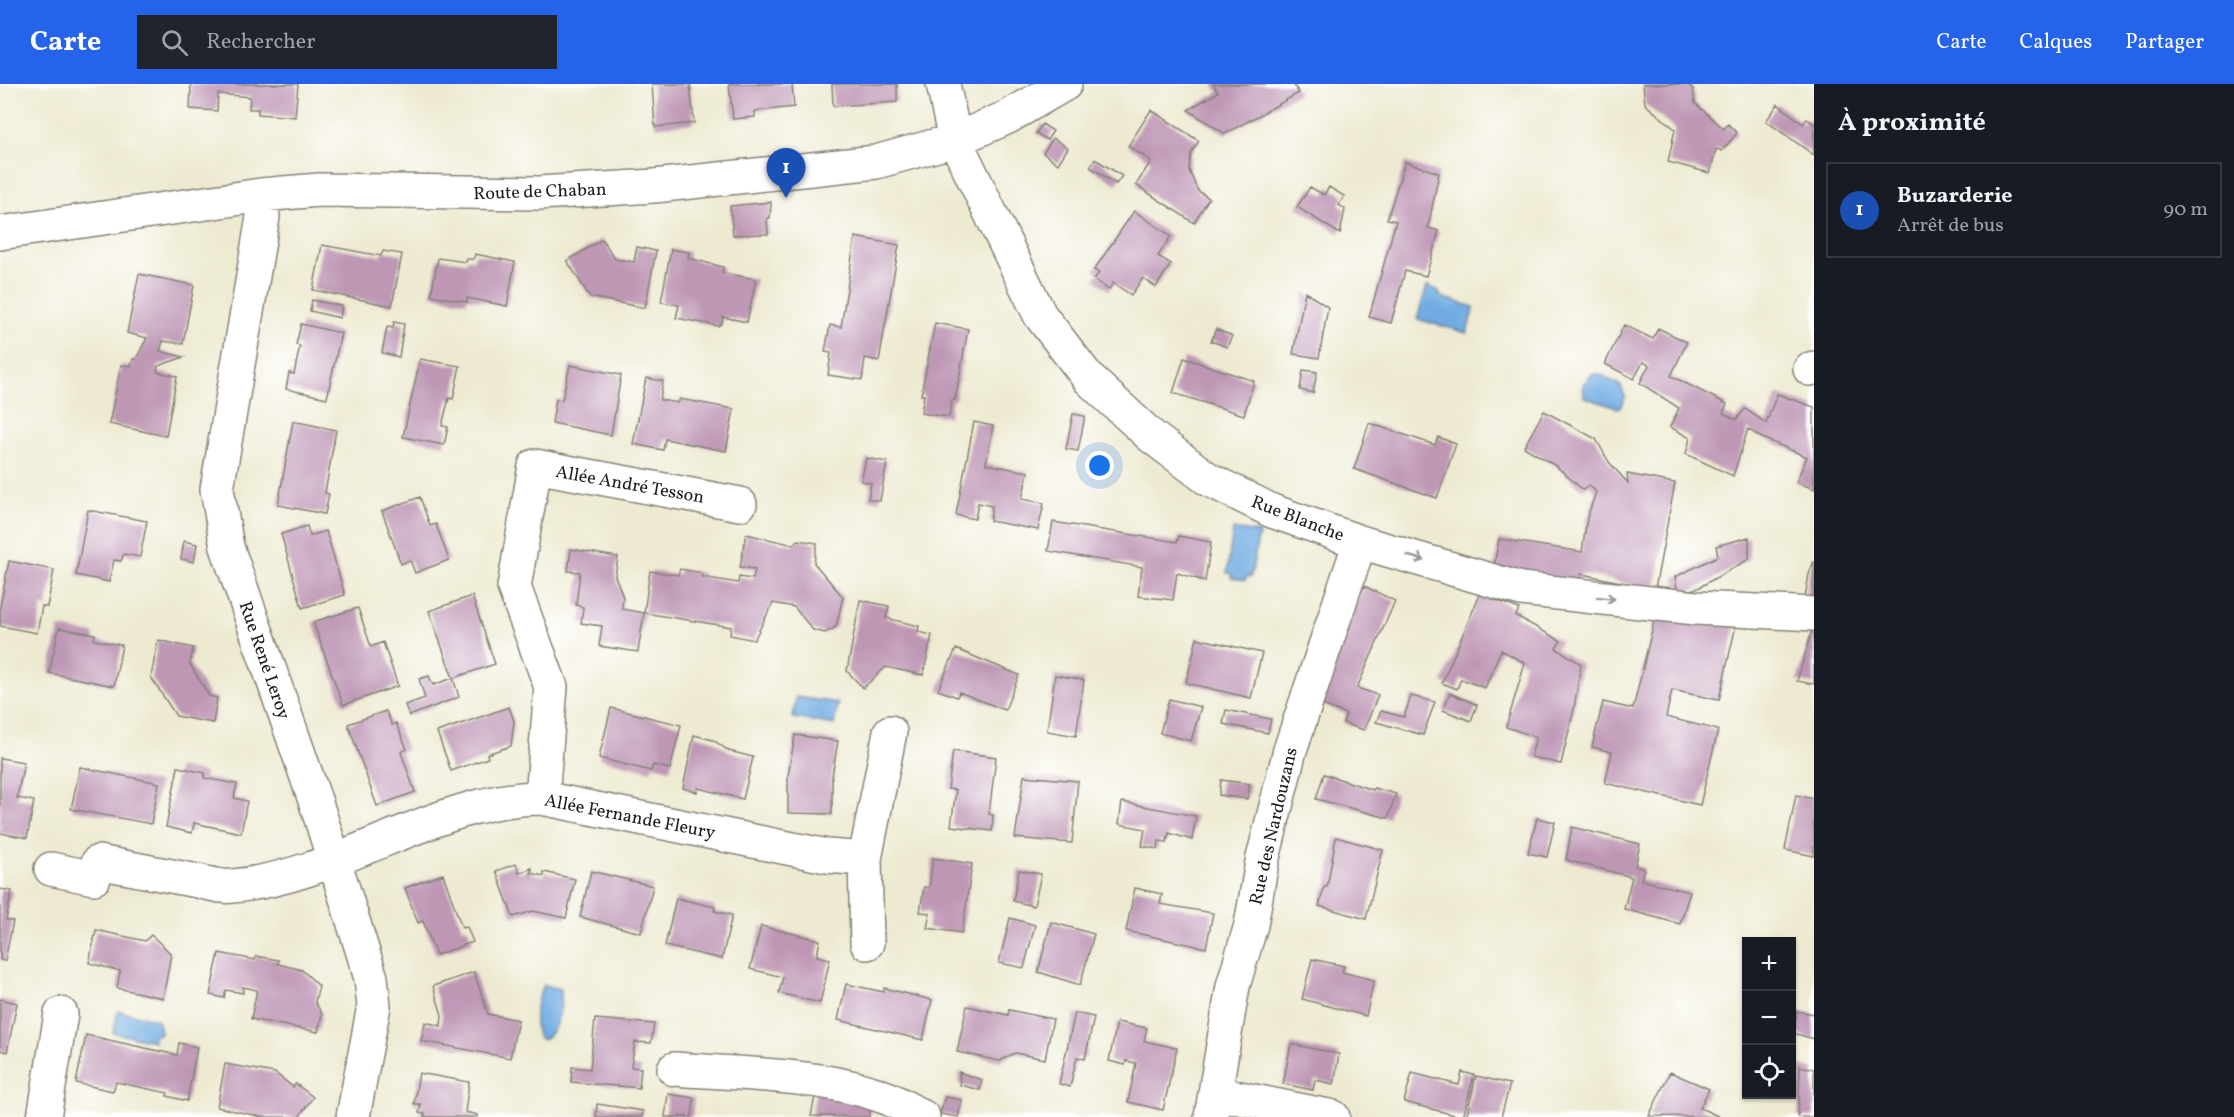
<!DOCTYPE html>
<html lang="fr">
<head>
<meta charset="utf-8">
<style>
  :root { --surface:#171b24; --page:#20242c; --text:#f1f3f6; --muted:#9ea1a6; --line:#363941; --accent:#2563eb }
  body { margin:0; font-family:Vollkorn,serif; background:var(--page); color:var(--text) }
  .controls { position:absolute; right:18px; bottom:18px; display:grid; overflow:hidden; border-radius:0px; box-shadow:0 2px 4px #0004 }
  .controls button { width:54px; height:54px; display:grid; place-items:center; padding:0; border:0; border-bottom:2px solid var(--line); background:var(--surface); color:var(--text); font:30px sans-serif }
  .you { position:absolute; left:1100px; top:382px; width:21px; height:21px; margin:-15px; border:4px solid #fff; border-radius:50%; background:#1a73e8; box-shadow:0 0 0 9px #1a73e833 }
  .badge { display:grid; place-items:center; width:39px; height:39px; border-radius:50%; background:var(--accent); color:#fff; font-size:20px; font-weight:700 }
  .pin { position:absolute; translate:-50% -50px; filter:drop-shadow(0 2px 3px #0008) }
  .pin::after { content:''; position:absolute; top:32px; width:21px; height:18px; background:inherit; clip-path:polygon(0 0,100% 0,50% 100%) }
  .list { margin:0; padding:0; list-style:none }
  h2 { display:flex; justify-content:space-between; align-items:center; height:78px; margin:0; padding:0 24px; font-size:26px }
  h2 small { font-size:20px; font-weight:400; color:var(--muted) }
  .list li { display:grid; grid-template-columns:39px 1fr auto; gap:18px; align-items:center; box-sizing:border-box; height:96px; margin:0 12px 12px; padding:0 12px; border:2px solid var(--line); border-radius:0px }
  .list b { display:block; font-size:22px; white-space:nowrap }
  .list p { margin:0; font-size:20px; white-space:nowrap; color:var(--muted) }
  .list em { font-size:20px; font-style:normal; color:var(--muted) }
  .icon { flex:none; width:33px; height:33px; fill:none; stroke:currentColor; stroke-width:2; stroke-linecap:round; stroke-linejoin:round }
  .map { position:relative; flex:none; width:1814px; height:1033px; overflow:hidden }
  header { display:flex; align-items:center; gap:36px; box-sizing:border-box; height:84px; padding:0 30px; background:var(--accent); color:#fff }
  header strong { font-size:28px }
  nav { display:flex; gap:33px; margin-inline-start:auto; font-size:21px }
  .search { width:420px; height:54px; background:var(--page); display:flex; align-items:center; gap:15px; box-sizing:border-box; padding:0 21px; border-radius:0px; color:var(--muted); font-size:22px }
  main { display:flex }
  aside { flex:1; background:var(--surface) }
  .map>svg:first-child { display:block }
</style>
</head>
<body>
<header>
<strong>Carte</strong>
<div class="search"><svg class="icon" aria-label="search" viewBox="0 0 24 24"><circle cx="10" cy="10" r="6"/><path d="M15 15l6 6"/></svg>Rechercher</div>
<nav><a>Carte</a><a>Calques</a><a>Partager</a></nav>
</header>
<main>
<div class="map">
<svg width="1814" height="1033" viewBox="0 0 1814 1033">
  <rect width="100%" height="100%" fill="#fff"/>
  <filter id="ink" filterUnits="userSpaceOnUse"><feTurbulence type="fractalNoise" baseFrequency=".0167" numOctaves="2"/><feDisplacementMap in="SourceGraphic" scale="12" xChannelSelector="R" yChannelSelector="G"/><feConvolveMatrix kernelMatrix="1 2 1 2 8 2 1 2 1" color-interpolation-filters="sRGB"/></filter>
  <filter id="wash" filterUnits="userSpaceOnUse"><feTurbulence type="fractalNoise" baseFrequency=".008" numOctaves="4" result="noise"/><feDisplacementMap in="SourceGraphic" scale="24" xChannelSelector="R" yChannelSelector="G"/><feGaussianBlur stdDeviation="1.35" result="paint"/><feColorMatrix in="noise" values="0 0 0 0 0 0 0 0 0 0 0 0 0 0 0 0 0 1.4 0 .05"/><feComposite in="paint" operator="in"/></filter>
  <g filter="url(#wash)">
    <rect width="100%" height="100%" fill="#eeead2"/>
    <path fill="#70ace2" stroke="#46647f" stroke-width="1.5" d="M1427,202L1438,206L1441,213L1474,223L1467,249L1417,235Z
      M1592,290H1600L1621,302L1625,313L1622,322L1617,324L1584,313L1583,300Z
      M1233,445L1259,449L1251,493L1247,492L1246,496L1231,494L1232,490L1227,489Z
      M796,613L838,619L834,641L793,634Z
      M544,901L561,905C562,925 559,944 544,956L539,954C531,937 535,920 544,901Z
      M118,927L158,936L160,949L154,953V957L113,949Z"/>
    <g id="blocks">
      <path fill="#be97b5" d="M191,0H298L295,33L258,30V25H249L250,13L218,10L217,27L190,25Z
        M652,0H690L694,39L655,43Z
        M729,0H792L794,23L755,27V33L733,35Z
        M832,0H897V18L833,22Z
        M1213,0H1293L1299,9L1225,50L1188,26L1218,8Z
        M1643,0H1687L1693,5L1695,19L1724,45L1728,40L1737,49L1722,67L1716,65L1710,89L1668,78L1675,45L1645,20Z
        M1778,20L1803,40L1807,35L1814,40V71L1766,37Z
        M1151,26L1199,57L1191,69L1189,86L1198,107L1209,114L1194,139L1136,101L1151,77L1128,62Z
        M1042,40L1053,47L1047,56L1036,49Z
        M1053,54L1068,64L1058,80L1043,69Z
        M1095,75L1122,92L1116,100L1090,83Z
        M1405,78L1439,89L1428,144L1439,147L1426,192L1405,187L1391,239L1369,233L1396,137L1387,135Z
        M1310,103L1324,111L1329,103L1344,112L1339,121L1345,125L1340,150L1297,123Z
        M771,118L770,134H767L768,150L733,151L730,122Z
        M1134,127L1171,152L1158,172L1171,180L1156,203L1143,194L1131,211L1113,199L1109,206L1094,195L1099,189L1094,186Z
        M855,153L899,161L879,277L865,274L862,296L828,291L831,269L825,268L830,241L841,243Z
        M602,155L615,175L634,178L637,163L656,167L645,224L590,213L567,177Z
        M322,161L381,172L383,167L402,170L392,222L313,206Z
        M671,165L689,168L688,174L723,183L722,189L756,195L747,238L723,233L722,239L718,242L676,234L679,221L661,218Z
        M475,170L515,178L507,222L467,214V218L431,211L438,174L466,178L467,175H474Z
        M139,190L194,201L183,260L163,257L160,267L184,273L158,282L157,288L177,292L166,352L109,340L121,281L131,282L133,275H136L147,254L127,249Z
        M1305,208L1328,223L1319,274L1293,270Z
        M312,216L342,222L340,234L310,227Z
        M394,238L404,240L399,273L382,269L387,243L393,244Z
        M935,239L968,245L955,316H952L949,333L921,329L924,311H921Z
        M301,240L341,249L327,314L286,305L289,289L294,290L300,262L296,261Z
        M1624,241L1653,255L1658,244L1687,258L1671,292L1727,320L1723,329L1736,336L1745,325L1766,339L1777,310L1814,323V405L1796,398L1807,373L1760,353L1748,345L1733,392L1686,370L1690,354L1670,343L1679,324L1640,299L1649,281L1643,278L1634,295L1605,280Z
        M1216,245L1232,252L1227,263L1211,257Z
        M1184,274L1254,297L1244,331L1173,309Z
        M420,275L460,282L453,315L449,314L442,342L448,343L444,361L403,353Z
        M570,281L621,291L611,351L552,339L556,315L562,316Z
        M1303,286L1317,288L1313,309L1300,306Z
        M646,294L663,297L660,316L678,319L680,315L734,325L726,367L665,355L663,366L633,360Z
        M1544,327L1596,355L1609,378L1628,399L1627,390L1675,399L1655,505L1581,490L1579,501L1493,488L1499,455L1582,468L1587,434L1596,408L1589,401L1583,406L1556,382L1524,363Z
        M1073,330L1085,332L1078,367L1066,365Z
        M293,337L336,346L325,409L329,410L325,430L278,421Z
        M974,338L993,342L986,380L1028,388L1022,415L1044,419L1038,446L990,437L992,422L978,419L975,435L956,431Z
        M1369,339L1435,361L1438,353L1456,360L1437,414L1354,385Z
        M866,374L887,378L880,417L868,415L871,399L861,397Z
        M420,413L430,442L436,440L449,476L415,489L410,476L401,480L382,427Z
        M88,426L147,437L140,473L124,470L121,477L114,476L109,498L76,491Z
        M1053,438L1177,458L1179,452L1211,458L1205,497L1177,489L1173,516L1138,512L1142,483L1048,467Z
        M307,442L310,452L326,447L345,511L302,524L281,450Z
        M746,450L794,461L798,456L817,459L814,479L843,513L836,543L825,549L813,546L794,523L773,519L754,556L730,551L731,543L644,529L650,487L678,491L680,485L703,489L702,493L738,499L739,493L753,495L755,485L740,483Z
        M1749,453V475L1698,504L1678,509L1675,493L1718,472L1716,462Z
        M184,457L197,460L194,478L181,475Z
        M571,465L618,473L615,492L623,513L622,525L644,529L638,568L599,562L602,542L581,539L583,523L576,521L580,488L568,487Z
        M9,477L54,486L47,523L42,522L37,549L0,542V523Z
        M1814,477V521L1804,520L1809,490Z
        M1364,502L1395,517L1357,604L1378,611L1364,646L1343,639L1346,630L1314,618Z
        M1480,510L1519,525L1516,532L1561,557L1556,564L1581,580L1574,625L1561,680L1531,673L1536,653L1506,643L1525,579L1501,566L1485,604L1461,595L1457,605L1442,599Z
        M472,512L495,580L453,594L429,527Z
        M860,516L889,522L886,534L919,542L918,548L932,551L923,591L886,583L863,604L847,587Z
        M358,524L371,563L383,558L398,602L343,621L313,538Z
        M1656,529L1736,541L1719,616L1672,606L1666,633L1718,646L1700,721L1605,699L1612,668L1592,663L1603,618L1633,625Z
        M1814,540V598L1813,600L1797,597Z
        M59,544L95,550L94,556L122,561L114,602L49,589Z
        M1197,554L1262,569L1251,614L1186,599Z
        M158,556L193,564L190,580L209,612L217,614L213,639L176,632L151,593Z
        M956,565L1019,591L1005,626L959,608L957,613L938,606Z
        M1055,591L1084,596L1076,652L1047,647Z
        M429,592L433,601L453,594L459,613L409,632L405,621L425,614L419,595Z
        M1450,609L1477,621L1471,637L1443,626Z
        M1411,612L1435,618L1423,651L1376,638L1381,627L1404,633Z
        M1169,615L1201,623L1191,657L1160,649Z
        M509,623L514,637L511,662L487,670L488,674L451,687L437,648Z
        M611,624L681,641L670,685L653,681L651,687L599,674Z
        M1226,626L1271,635L1268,649L1223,640Z
        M386,627L392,641L396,639L407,665L401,668L415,708L377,722L348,640Z
        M694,651L713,656L729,667L753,673L743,715L698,704L697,708L683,704Z
        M795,651L838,657L832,692V730L788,729V692Z
        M953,667L996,673L989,730L993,731L992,747L951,742L956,706L948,705Z
        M0,674L24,678L17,714L34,717L27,754L0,749Z
        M80,683L159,699L151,740L71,725Z
        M178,683L205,689L204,694L237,700L234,714L247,717L241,749L194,739L192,749L166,743Z
        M1324,690L1373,706L1374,704L1396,710L1388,734L1316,715Z
        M1024,692L1078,697L1072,759L1015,754Z
        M1221,696L1250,700L1247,715L1219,711Z
        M1796,711L1814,715V772L1785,766Z
        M1122,718L1196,732L1192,756L1169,749L1167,758L1159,757L1158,765L1142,762L1145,745L1119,740Z
        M1537,734L1555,738L1547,773L1528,769Z
        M1572,743L1640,760L1635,782L1644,784L1641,796L1690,808L1680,840L1624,825L1632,793L1566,776Z
        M1336,753L1383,766L1366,835L1319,822L1324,803H1327Z
        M933,774L972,780L962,849L927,844L930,829L920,828L924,803L929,804Z
        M516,780L519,789L532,784L531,789L544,792V788L575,795L566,834L533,827L513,833L496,787Z
        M1019,786L1041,790L1034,822L1013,817Z
        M591,787L653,802L641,849L580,833Z
        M443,790L462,844L467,843L473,858L436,871L423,837L418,839L405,804Z
        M1135,804L1162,810L1160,820L1213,829L1206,864L1126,847Z
        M0,805L12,807L6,836L13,837L5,877L0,876Z
        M676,814L715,823L714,827L732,831L722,875L665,862Z
        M1010,834L1035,841L1024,884L999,879Z
        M1051,838L1094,850L1080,901L1038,888Z
        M761,842L820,856L817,872L830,875L820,919L779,909L783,893L750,885Z
        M96,846L145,857L151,851L161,860L171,870L163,914L117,904L120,887L89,879Z
        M219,869L255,876L256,872L279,876L278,880L302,886L319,902L315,918L322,930L318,948L251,935L257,906L243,903V909L226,906L224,914L210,911Z
        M1312,875L1344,882L1342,888L1374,896L1366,932L1302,915Z
        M474,888L488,930L518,936L510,974L421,957L425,938L441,942L442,931L433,902Z
        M846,900L884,908V904L932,916L923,956L838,936Z
        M0,915L17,919L7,968L0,966Z
        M967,922L1008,931L1009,926L1053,935L1045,975L1015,969L1000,977L957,968Z
        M1797,927L1814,930V955L1793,949Z
        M1075,929L1094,933L1085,975L1077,973L1070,1003L1059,1000Z
        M595,935L654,940L651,959L635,958L631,983L641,984L639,1004L571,998L572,983L590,985Z
        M1117,938L1147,944L1144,957L1177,964L1163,1026L1128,1018L1136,979L1126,977L1125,981L1109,977Z
        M86,951L177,971L179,959L197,963L187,1017L167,1012L168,1009L116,998L113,1007L76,999Z
        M1291,960L1339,970L1334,1000L1315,996L1313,1006L1283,1000Z
        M225,980L275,989L293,1003L296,1000L313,1013L299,1033H262L217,1023Z
        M1800,982L1814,985V1033H1798Z
        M959,988L982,996L980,1006L960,1001Z
        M1462,988L1474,991L1463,1033L1404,1018L1412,989L1459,1001Z
        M1670,988L1709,1005L1700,1024L1720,1033L1649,1032Z
        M419,989L469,998L465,1028L478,1031L477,1033H424L425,1030L419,1029L421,1020H414Z
        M1476,992L1510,1000L1501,1033H1466Z
        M816,1007L872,1017L869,1033L811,1032Z
        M668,1010L694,1014L692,1033H665Z
        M945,1013L962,1016L958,1033L940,1030Z
        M597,1020L643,1027L642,1033H596Z"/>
    </g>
  </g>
  <g filter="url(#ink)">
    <use href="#blocks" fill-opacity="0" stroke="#858377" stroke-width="1.5"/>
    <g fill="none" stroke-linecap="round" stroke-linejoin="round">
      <g stroke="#858377" stroke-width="36">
        <path id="minor" d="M943,0L955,56L1040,231L1089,295L1151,352L1208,395L1272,427L1360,458L1521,505L1696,524L1814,530
          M261,111L263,133L217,405L227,463L317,722L371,894L374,922L353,1033
          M0,149L261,111L319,106L539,109L654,102L876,78L955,56L1008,33L1065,0
          M1810,285L1814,284
          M542,714L551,603L514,503L535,382L740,420
          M865,775L890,648
          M51,785L94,794L98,778C130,784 161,790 192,796C205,798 220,804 233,802C341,792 436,714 542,714L827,772L865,775L867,859
          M674,985C739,990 826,990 887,1014C899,1019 911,1027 923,1033
          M1215,1009L1333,1033
          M44,1033L61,930
          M1211,1033L1233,902L1251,841L1262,778L1290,666L1360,458"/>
      </g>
      <use href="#minor" stroke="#fff" stroke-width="33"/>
    </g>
    <defs><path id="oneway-shaft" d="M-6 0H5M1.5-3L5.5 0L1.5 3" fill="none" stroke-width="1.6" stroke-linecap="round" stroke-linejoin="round" transform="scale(1.5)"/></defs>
    <g stroke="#999">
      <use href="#oneway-shaft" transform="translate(1416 474) rotate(16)"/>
      <use href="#oneway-shaft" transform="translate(1606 514) rotate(6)"/>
    </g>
  </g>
  <g text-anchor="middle" stroke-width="6" stroke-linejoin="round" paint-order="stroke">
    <g font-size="18" fill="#1c1c1c" stroke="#fff">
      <text transform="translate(540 107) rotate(-2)" y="6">Route de Chaban</text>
      <text transform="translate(630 400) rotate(10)" y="6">Allée André Tesson</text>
      <text transform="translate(1298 434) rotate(21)" y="6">Rue Blanche</text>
      <text transform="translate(265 576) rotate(71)" y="6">Rue René Leroy</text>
      <text transform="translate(630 732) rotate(11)" y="6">Allée Fernande Fleury</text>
      <text transform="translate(1273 742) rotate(-77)" y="6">Rue des Nardouzans</text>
    </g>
  </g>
</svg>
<div class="controls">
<button>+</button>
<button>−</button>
<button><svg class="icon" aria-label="locate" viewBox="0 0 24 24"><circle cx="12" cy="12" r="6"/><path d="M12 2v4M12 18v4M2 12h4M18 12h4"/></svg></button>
</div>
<div class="you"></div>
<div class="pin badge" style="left:786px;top:114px;background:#1a4fb4">1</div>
</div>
<aside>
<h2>À proximité<small></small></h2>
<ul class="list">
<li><span class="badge" style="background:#1a4fb4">1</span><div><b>Buzarderie</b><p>Arrêt de bus</p></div><em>90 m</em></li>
</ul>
</aside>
</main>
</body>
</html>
